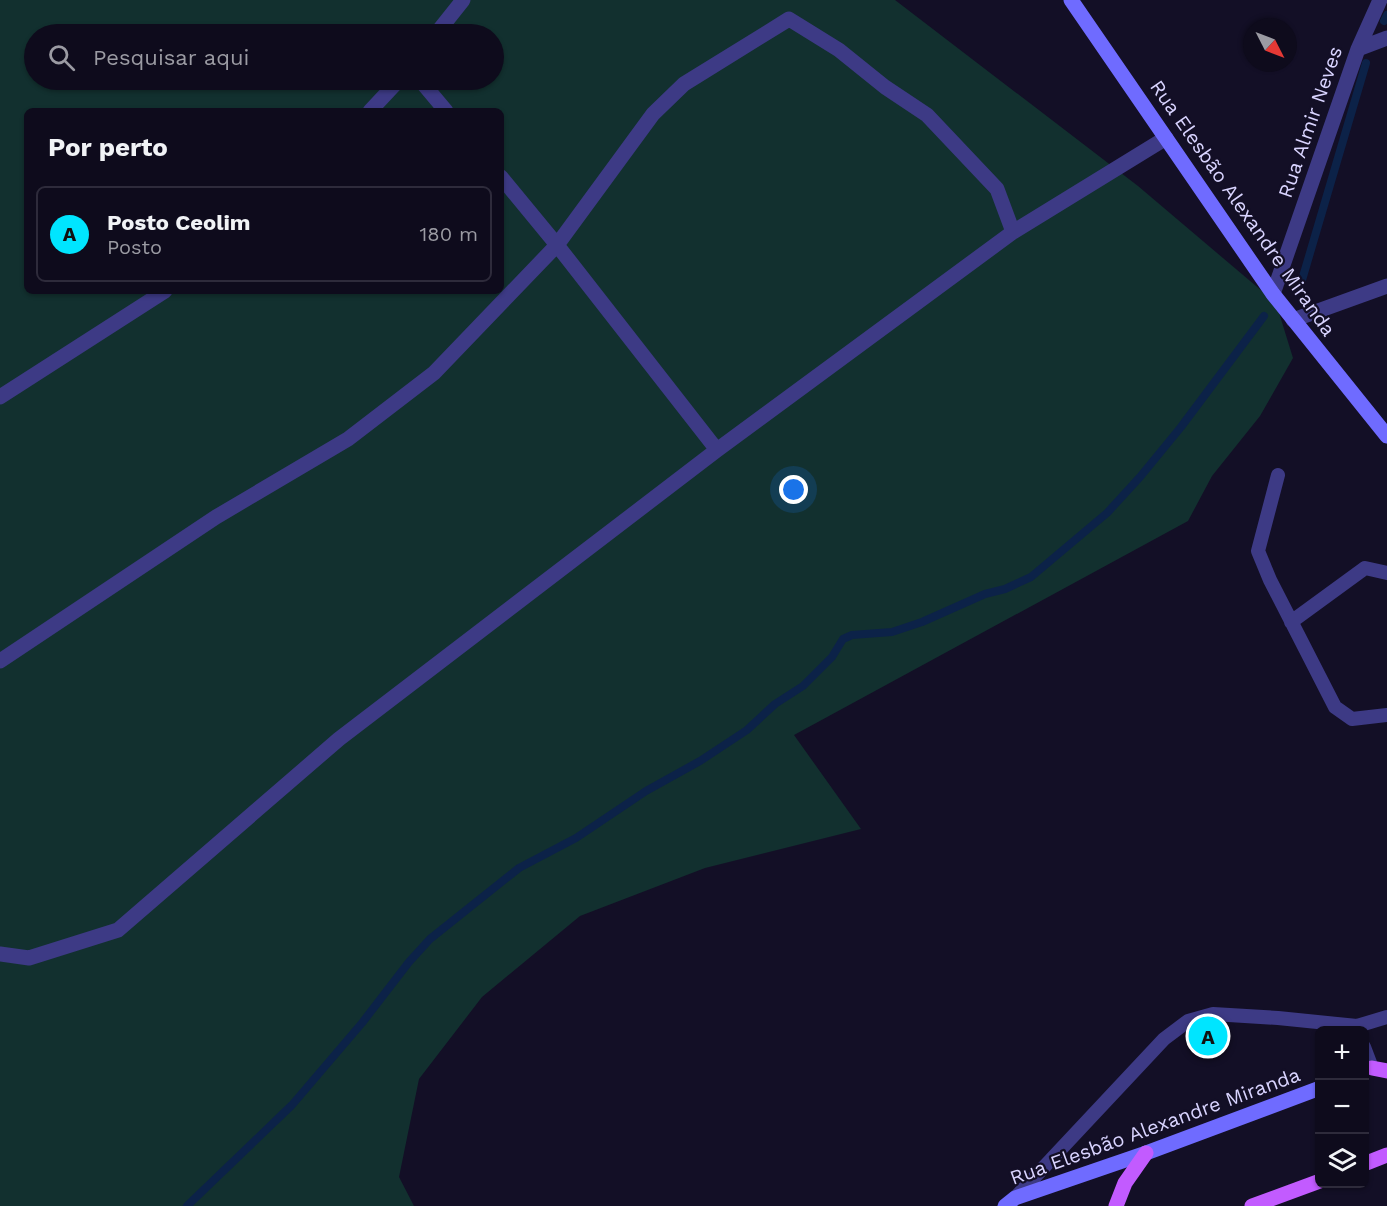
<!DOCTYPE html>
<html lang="pt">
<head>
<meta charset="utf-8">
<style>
  :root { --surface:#0e0b1c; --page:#1c1929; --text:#f1f3f6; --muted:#9b9ba3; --line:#2e2b3b; --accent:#00e5ff }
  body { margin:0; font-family:"Work Sans",sans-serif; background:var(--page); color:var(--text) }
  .controls { position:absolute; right:18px; bottom:18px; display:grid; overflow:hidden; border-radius:9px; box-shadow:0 2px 4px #0004 }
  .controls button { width:54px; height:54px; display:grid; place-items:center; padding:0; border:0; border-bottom:2px solid var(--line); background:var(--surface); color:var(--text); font:30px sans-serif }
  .compass { position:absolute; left:1243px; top:18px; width:54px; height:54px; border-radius:50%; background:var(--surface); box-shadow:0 2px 4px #0004; rotate:132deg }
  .you { position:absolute; left:794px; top:490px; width:21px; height:21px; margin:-15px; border:4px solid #fff; border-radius:50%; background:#1a73e8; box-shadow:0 0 0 9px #1a73e833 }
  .badge { display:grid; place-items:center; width:39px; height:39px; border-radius:50%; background:var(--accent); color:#111; font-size:20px; font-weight:700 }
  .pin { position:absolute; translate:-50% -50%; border:3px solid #fff; box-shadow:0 2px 6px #0006 }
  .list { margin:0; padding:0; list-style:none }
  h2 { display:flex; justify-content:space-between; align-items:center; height:78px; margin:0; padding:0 24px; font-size:26px }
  h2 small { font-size:20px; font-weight:400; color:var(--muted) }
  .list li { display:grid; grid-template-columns:39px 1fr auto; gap:18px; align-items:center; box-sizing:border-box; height:96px; margin:0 12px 12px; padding:0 12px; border:2px solid var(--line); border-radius:9px }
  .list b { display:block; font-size:22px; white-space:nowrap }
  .list p { margin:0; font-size:20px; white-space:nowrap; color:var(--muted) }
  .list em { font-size:20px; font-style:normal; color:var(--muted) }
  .icon { flex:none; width:33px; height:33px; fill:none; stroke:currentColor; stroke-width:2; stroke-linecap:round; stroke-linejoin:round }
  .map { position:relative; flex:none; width:1387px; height:1206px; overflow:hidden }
  .search { position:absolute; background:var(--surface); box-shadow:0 2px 4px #0004; left:24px; top:24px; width:480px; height:66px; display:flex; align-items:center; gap:15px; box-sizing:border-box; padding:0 21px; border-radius:33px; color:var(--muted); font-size:22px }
  .panel { position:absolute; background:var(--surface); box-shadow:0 2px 4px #0004; left:24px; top:108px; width:480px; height:186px; border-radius:9px }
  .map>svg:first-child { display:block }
</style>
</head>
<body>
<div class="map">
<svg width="1387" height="1206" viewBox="0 0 1387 1206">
  <rect width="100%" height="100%" fill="#130f26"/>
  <path fill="#12302f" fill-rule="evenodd" d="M0,0H895L1138,186L1276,303L1293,358L1260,416L1212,476L1188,521L794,735L861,829L705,868L580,916L482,997L419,1079L399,1177L414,1206H0ZM34,34H494V80H34ZM27,111H501V291H27Z"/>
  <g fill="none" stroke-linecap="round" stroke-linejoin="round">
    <path stroke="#0c2248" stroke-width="8" d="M1384,21L1387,15
      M1302,280L1366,63
      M187,1206L292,1105L362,1023L409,962L430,939L519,868L576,838L646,791L700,761L747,730L775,704L803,686L832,657L843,639L852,635L892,632L922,622L985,594L1005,589L1031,577L1107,513L1140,477L1181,427L1264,316"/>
    <path stroke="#3d3a85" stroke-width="14" d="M1278,475L1258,551L1270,580L1335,707L1352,719L1387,715
      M1291,622L1365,568L1387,573
      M1359,1030L1357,1026L1387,1017
      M1364,1047L1372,1068
      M1015,1198L1164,1039L1188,1021L1213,1014L1278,1018L1357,1026"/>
    <path stroke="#3d3a85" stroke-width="15" d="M436,34L463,0
      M1358,49L1387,38
      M420,80L446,111
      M370,111L399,80
      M501,177L557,245L717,450
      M1273,294L1358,49L1380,0
      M1293,320L1387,286
      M0,397L165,291
      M0,661L216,517L348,439L434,373L557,245L653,114L684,84L789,19L839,50L885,87L927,115L997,189L1013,232
      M0,954L29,958L118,930L339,739L717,450L1013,232L1166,138"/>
    <path stroke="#6f6bff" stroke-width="15" d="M1071,0L1273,294L1387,436
      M1005,1206L1015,1198L1146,1153L1320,1088"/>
    <path stroke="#c25bff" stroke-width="15" d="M1372,1068L1387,1071
      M1364,1164L1387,1155
      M1116,1206L1125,1183L1146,1153
      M1252,1206L1320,1181"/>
  </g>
  <g text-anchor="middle" stroke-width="4.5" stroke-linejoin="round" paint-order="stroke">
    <g font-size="20" fill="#d9d4ff" stroke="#130f26">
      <text transform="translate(1310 122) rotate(-71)" y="7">Rua Almir Neves</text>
      <text transform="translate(1243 208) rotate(55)" y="7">Rua Elesbão Alexandre Miranda</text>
      <text transform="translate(1155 1126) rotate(-20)" y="7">Rua Elesbão Alexandre Miranda</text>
    </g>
  </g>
</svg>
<div class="controls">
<button>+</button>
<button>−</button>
<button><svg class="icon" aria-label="layers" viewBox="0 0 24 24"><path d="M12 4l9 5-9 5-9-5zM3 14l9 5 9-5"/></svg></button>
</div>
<svg class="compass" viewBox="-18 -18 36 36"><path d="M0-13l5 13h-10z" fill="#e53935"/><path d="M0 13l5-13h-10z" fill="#9b9ba3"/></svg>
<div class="you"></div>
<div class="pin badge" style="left:1208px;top:1036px">A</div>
<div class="search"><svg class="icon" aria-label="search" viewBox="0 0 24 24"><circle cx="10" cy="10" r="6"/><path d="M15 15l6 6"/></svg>Pesquisar aqui</div>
<section class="panel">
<h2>Por perto<small></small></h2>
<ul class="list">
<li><span class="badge">A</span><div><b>Posto Ceolim</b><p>Posto</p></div><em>180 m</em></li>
</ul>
</section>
</div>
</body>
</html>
